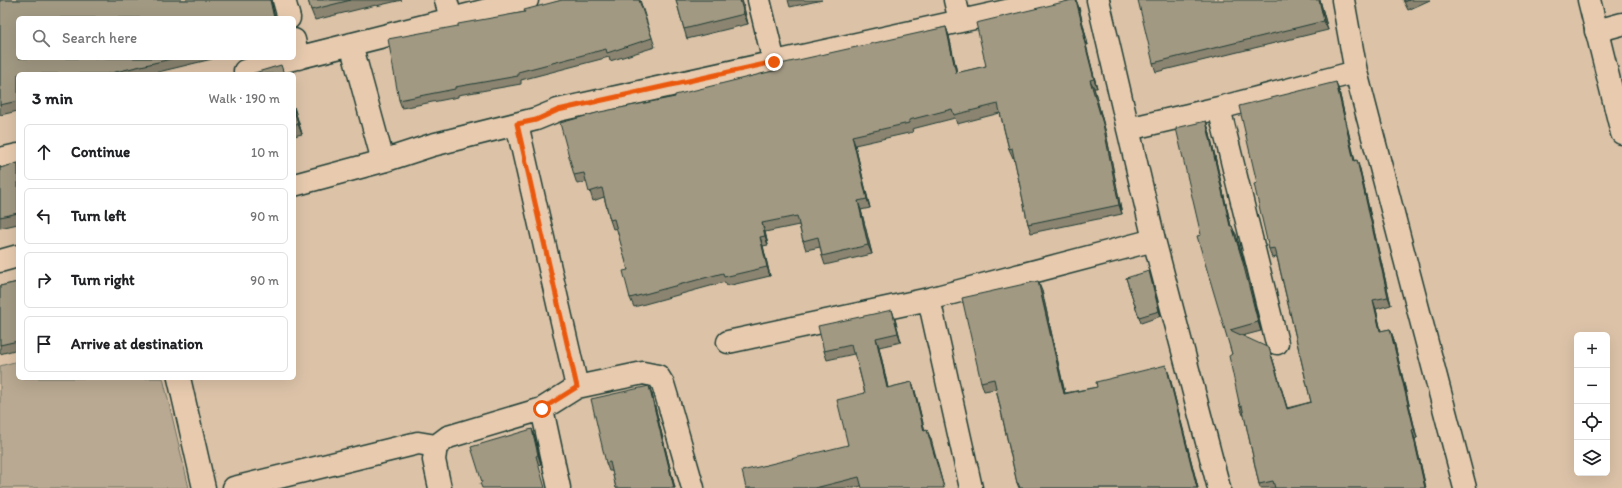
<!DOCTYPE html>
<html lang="en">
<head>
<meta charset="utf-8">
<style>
  :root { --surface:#fff; --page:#f2f2f2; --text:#202124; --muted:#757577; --line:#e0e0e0 }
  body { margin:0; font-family:Itim,sans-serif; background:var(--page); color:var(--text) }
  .controls { position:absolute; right:12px; bottom:12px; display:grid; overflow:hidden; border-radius:6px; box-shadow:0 4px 16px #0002 }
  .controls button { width:36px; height:36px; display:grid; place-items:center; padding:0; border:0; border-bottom:1px solid var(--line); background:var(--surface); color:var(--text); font:20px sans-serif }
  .stop { position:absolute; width:12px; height:12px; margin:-9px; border:3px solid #ea580c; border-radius:50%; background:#fff }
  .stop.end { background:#ea580c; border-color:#fff; box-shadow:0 1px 4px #0008 }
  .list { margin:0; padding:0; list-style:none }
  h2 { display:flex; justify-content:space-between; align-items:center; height:52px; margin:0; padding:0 16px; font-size:17px }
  h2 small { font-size:13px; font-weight:400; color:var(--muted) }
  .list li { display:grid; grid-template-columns:26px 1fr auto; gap:12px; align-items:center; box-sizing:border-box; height:56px; margin:0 8px 8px; padding:0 8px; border:1px solid var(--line); border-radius:6px }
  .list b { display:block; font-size:15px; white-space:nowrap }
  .list em { font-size:13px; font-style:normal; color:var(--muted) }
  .icon { flex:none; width:22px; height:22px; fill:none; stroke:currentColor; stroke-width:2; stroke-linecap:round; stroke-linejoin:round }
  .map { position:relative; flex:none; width:1622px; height:488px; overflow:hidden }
  .search { position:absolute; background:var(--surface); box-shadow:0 4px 16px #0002; left:16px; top:16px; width:280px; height:44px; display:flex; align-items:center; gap:10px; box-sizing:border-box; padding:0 14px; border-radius:6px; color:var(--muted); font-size:15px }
  .panel { position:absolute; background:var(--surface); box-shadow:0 4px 16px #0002; left:16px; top:72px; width:280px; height:308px; border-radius:6px }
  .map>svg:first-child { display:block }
</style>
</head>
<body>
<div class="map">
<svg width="1622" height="488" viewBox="0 0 1622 488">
  <rect width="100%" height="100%" fill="#dcc3a8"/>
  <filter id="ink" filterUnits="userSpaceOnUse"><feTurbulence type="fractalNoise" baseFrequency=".025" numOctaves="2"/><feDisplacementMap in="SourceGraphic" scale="8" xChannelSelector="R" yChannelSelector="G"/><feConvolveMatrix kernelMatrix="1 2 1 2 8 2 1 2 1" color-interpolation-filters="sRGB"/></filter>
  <g filter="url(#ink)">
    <path fill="#b9a992" stroke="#6c7363" d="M18,361V378H163L189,488H0V366Z"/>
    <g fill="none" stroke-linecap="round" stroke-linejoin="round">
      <g stroke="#1f3d34" stroke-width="25">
        <path id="minor" d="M284,0L289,18
          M446,0L451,19
          M759,0L774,62
          M955,0L960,21
          M1098,0L1154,240L1219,488
          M1343,0L1356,72L1465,488
          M1596,31L1622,24
          M294,40L298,58
          M351,44L383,161
          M245,71L527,0
          M1219,108L1277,343
          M517,124L577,387L542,409L559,488
          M1128,129L1219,108L1356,72
          M0,159L18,155
          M294,185L383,161L432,145L536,119L558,110L1056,0
          M0,261L18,256
          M929,299L971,488
          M728,342L929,299L1154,240
          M179,378L204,488
          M577,387L643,373L658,376L663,384L669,404L693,488
          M234,488L418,443L436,446
          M440,488L434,460L436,446L448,437L542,409"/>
      </g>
      <g stroke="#1f3d34" stroke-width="25">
        <path id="tertiary" d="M1589,0L1622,133"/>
      </g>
      <use href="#minor" stroke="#e8cbaf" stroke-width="22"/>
      <use href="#tertiary" stroke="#e8cbaf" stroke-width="22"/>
    </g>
    <path fill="#8b8471" stroke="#1f3d34" d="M0,0H271L275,18H18V58H212V59L150,74H18V111L0,115Z
      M308,0H402L376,6V5L315,20L311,10Z
      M562,0H640L655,47L610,61L609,57L521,80V84L458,95V97L402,108L399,100L458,26L525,12Z
      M676,0H742L748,24L687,39L684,29Z
      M788,0H822L790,7Z
      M1076,0L1079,8L1088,45H1086L1097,88H1094L1106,133L1122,214L1031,233L1028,224L1014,157L1013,158L1009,149L1000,113L957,124L955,118L912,129L913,132L855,145L870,208L861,210L872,254L825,265L822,256L820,247L806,250L803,241L799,225L765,232L768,245L763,246L770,276L727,286L725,282L634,307L630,298L628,270L617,228L613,229L610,220L604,197L593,201L587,182L577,184L574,175L675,97L777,70L946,27L949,36L957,73L986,66Z
      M1320,0L1328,30L1156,72L1153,63Z
      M1403,0H1430L1408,10Z
      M1336,82L1339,91L1355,161L1360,169L1391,305L1376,309L1381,331L1390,329L1393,337L1417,438L1415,439L1426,488H1260L1259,484L1244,415H1243L1240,407L1232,354L1201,235L1206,121L1209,130L1231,226L1236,234L1246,268L1261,331L1242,336L1272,357L1287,408L1311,402L1277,257L1272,258L1269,249L1257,183Z
      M294,107L302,134L294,136Z
      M18,163V224L0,228V166L1,168Z
      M1151,277L1161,316L1141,323L1126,278Z
      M18,282V349L0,354V286Z
      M1042,291L1065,393L1169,374L1198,488H1019L1017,483L996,389L984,391L981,382Z
      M895,319L901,342L879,347L888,388L912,382L915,391L925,431L931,439L861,486L854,488H746L848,445L865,393L857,362L854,354L827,360L824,351Z
      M649,386L652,394L675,488H616L612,471H609L606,463Z
      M532,429L535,438L541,464L482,482Z"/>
    <path fill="#716b5c" stroke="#1f3d34" d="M270,0H271L275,18H274Z
      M740,0H742L748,24L744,14Z
      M1076,0L1079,8L1088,45L1085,36Z
      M1319,0H1320L1328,30L1324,21Z
      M946,27L949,36L959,82L956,73Z
      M1083,36L1086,45L1097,88L1094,79Z
      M1090,80L1094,88L1106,133L1122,214L1119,205Z
      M1336,82L1339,91L1357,169L1354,161Z
      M294,107L302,134L298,124L294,109Z
      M1206,121L1209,130L1233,235L1230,226Z
      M852,136L855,145L870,208L867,199Z
      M1357,160L1360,169L1391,305L1388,297Z
      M858,201L861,210L872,254L868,245Z
      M762,223L765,232L768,245L765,236Z
      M1232,226L1246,268L1261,331L1258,322Z
      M760,237L763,246L770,276L767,267Z
      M1149,271L1151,277L1161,316L1159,311Z
      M1038,281L1042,291L1067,403L1064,394Z
      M1373,300L1376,309L1383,340L1380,331Z
      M892,310L895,319L901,342L898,333Z
      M1390,329L1393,337L1417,438L1414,429Z
      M876,338L879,347L890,397L887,388Z
      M1269,348L1272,357L1290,417L1287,409Z
      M1166,365L1169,374L1198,488H1197Z
      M912,382L915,391L927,440L924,431Z
      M649,386L652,394L675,488H674Z
      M532,429L535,438L541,464L538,455Z
      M927,430L931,439L944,488Z
      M1412,430L1415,439L1426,488H1425Z"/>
    <path fill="#a29983" stroke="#1f3d34" d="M0,0H270L274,18H18V58H175L107,74H18V101L0,105Z
      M308,0H351L311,10Z
      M562,0H639L652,38L607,53L606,49L518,72V76L455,87V89L399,100L388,39L458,26V24L525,12L524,10Z
      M676,0H740L744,14L684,29Z
      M1072,0H1076L1085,36H1083L1094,79L1090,80L1103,124L1119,205L1028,224L1012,148L1009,149L998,104L954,115L952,109L909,120V123L852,136L867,199L858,201L868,245L822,256L818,237L803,241L797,216L762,223L765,236L760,237L767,267L724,277L723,273L630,298L623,271L628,270L614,219L610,220L602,188L589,192L584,173L574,175L560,123L600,112L675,97V95L777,70L776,65L946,27L956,73L986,66L976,23Z
      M1138,0H1319L1324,21L1153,63Z
      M1404,0H1409L1405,2Z
      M281,65L284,74H251Z
      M1336,82L1354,161L1357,160L1388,297L1373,300L1380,331L1390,329L1414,429L1412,430L1425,488H1275L1273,481L1259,484L1242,406L1240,407L1229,356L1232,354L1197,236L1201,235L1176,128L1206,121L1230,226H1232L1242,259L1258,322L1230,330L1269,348L1287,409L1311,402L1275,248L1269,249L1254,184L1257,183L1239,106Z
      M294,109L298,124L294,126Z
      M18,163V213L0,217V167V168Z
      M1149,271L1159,311L1139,317L1126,278Z
      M1038,281L1064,394L1097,387L1096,382L1166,365L1197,488H1020L1018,483H1017L994,379L981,382L962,298Z
      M18,282V341L0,345V286Z
      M892,310L898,333L876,338L887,388L912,382L924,431L927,430L944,488H862L859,477L815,488H746L742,471L848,445L837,400L865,393L855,353H853L851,345L824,351L818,326Z
      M649,386L674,488H616L610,462L606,463L591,399Z
      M532,429L538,455L536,456L545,488H482L480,483L482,482L471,447Z"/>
  </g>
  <g fill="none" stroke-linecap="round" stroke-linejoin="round" filter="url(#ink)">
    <path stroke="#ea580c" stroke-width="5" d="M542,409L577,387L517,124L536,120L558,110L774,62"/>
  </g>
</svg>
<div class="controls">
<button>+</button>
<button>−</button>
<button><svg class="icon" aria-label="locate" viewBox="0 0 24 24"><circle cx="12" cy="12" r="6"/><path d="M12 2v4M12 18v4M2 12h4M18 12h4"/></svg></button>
<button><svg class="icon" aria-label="layers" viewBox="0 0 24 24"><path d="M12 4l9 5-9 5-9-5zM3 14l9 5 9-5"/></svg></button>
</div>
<div class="stop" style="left:542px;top:409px"></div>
<div class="stop end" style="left:774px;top:62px"></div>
<div class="search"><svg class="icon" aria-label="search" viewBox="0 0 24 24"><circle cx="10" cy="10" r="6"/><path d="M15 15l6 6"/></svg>Search here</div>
<section class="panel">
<h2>3 min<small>Walk · 190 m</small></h2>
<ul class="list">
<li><svg class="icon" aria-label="ahead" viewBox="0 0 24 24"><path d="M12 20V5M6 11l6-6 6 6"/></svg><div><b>Continue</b></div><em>10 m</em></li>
<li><svg class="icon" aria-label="left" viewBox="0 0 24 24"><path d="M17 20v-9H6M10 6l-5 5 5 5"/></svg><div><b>Turn left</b></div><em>90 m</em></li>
<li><svg class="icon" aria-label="right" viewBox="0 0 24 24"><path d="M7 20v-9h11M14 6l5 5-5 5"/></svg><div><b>Turn right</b></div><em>90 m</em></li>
<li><svg class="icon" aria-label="arrive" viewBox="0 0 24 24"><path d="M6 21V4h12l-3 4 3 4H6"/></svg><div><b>Arrive at destination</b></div></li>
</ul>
</section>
</div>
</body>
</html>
